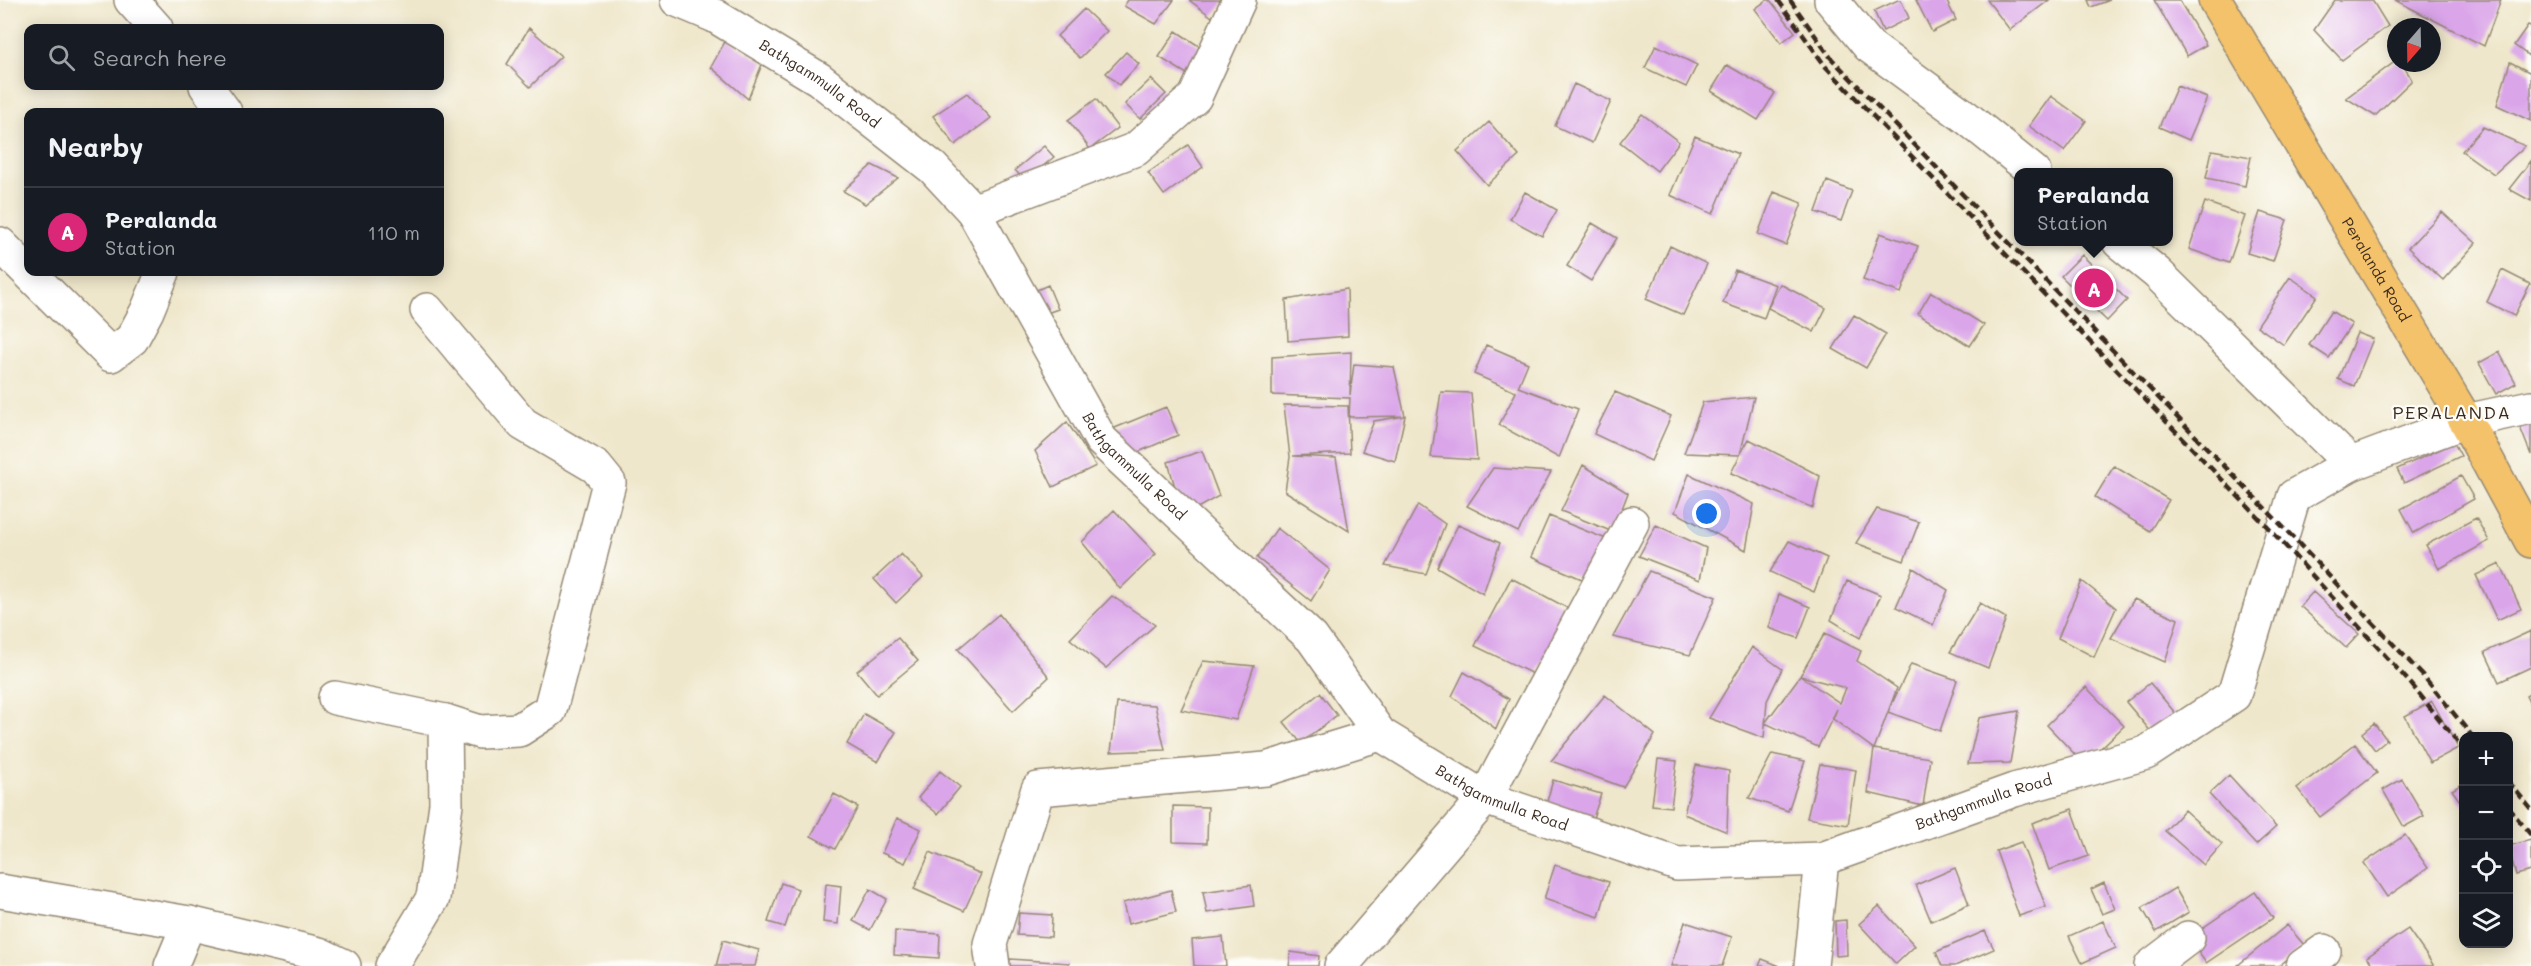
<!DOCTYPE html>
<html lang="en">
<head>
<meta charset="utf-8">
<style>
  :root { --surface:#171b24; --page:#242831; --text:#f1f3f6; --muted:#9ea1a6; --line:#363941; --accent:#db2777 }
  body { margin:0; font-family:Mali,sans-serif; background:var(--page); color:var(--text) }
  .controls { position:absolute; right:18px; bottom:18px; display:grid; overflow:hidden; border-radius:12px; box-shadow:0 3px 15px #0003 }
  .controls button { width:54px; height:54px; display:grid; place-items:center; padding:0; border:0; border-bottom:2px solid var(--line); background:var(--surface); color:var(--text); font:30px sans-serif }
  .compass { position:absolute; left:2387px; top:18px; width:54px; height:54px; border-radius:50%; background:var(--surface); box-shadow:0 3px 15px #0003; rotate:200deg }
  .you { position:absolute; left:1707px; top:514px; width:21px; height:21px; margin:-15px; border:4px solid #fff; border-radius:50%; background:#1a73e8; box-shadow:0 0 0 9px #1a73e833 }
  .badge { display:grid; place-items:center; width:39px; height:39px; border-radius:50%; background:var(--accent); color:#fff; font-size:20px; font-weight:700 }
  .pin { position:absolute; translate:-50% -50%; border:3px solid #fff; box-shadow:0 2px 6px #0006 }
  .popup { position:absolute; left:2014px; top:168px; width:159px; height:78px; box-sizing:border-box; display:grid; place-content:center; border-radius:12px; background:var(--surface); filter:drop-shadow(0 2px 4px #0005); font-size:20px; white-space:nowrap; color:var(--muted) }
  .popup b { font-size:22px; color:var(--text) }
  .popup::after { content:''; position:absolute; left:50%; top:100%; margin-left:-12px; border:12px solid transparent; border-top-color:var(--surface) }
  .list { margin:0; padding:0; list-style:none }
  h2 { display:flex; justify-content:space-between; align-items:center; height:78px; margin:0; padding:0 24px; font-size:26px }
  h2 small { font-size:20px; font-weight:400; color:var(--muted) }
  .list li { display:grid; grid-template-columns:39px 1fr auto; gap:18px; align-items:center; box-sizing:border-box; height:90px; padding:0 24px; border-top:2px solid var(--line) }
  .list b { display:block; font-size:22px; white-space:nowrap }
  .list p { margin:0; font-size:20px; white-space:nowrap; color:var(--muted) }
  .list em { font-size:20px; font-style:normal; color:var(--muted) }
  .icon { flex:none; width:33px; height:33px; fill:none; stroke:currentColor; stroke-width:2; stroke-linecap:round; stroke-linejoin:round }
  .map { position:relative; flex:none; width:2531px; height:966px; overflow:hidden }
  .search { position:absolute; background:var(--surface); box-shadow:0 3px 15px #0003; left:24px; top:24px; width:420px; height:66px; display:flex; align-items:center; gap:15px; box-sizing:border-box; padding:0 21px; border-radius:12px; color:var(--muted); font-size:22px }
  .panel { position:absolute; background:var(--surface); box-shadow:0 3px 15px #0003; left:24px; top:108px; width:420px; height:168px; border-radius:12px }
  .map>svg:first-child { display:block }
</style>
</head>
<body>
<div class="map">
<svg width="2531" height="966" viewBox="0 0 2531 966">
  <rect width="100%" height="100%" fill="#fdfcf7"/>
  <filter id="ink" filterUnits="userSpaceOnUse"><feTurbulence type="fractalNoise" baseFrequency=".0167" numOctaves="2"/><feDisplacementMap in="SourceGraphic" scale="12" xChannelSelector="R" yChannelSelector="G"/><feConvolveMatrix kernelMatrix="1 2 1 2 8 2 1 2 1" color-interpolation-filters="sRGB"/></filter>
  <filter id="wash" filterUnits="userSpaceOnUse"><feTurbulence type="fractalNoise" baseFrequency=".008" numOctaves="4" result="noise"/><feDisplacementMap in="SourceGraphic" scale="24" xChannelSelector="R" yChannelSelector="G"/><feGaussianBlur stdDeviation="1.35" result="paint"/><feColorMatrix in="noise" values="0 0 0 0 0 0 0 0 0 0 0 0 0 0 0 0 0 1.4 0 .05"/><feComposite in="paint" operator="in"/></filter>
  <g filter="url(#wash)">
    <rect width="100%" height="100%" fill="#efe7cb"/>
    <g id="blocks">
      <path fill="#daa5e9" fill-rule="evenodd" d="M1128,0H1174L1156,24L1124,6Z
        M1189,0H1220L1224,2L1212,17Z
        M1767,0H1770L1795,32L1781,43L1755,9Z
        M1898,0H1901L1909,18L1883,31L1874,11Z
        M1916,0H1946L1956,20L1932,32Z
        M1987,0H2049L2010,30Z
        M2088,0H2110L2091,7Z
        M2154,0H2179L2206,45L2187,56Z
        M2335,0H2372L2388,26L2342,60L2314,30Z
        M2395,0H2501L2484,46Z
        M1084,9L1107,31L1080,58L1057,36Z
        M2528,25L2531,26L2529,56L2514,45Z
        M529,28L561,56L530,87L507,64Z
        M1176,31L1211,54L1195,79L1159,57Z
        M726,40L763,62L748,99L711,67Z
        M1656,45L1697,65L1686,87L1645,68Z
        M1126,52L1139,64L1119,85L1106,73Z
        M2396,61V63H2402L2412,80L2375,116L2346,98Z
        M2510,62L2531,73V121L2497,105Z
        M1727,65L1775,93L1758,120L1711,91Z
        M1151,79L1166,94L1140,119L1125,104Z
        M1574,84L1611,101L1592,143L1555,126Z
        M2177,86L2207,98L2189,140L2159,127Z
        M967,93L991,118L955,145L933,116Z
        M2051,96L2086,121L2064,151L2029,126Z
        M1096,99L1118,128L1090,149L1068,120Z
        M1642,114L1679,142L1657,171L1620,142Z
        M1489,122L1519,156L1487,185L1457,151Z
        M2483,127L2525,146L2494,174L2462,151Z
        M1695,136L1738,154L1713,214L1670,195Z
        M1188,145L1203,167L1164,195L1148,173Z
        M1044,146L1054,157L1025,181L1015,170Z
        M2212,150L2251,157L2245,186L2206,178Z
        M2531,161V201L2509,189Z
        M872,165L898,178L865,204L843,191Z
        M1827,181L1852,191L1841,221L1816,212Z
        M1525,192L1557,210L1542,236L1510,219Z
        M1774,192L1802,203L1786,245L1758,234Z
        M2205,202L2245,216L2229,263L2189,249Z
        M2260,212L2287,220L2273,261L2247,253Z
        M2442,212L2476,243L2443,280L2408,248Z
        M1592,223L1617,238L1591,281L1567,266Z
        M1880,233L1918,246L1901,293L1863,280Z
        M1670,246L1707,264L1683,315L1646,299Z
        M2082,255L2127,300L2107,321L2061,276Z
        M1735,270L1776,285L1764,318L1723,303Z
        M2502,270L2530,284L2514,316L2487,302Z
        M2290,277L2317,296L2284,345L2257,326Z
        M1780,284L1826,308L1814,332L1768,308Z
        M1048,285L1058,309L1030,319L1021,297Z
        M1347,289L1348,336L1288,341L1286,300Z
        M1931,292L1984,325L1970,346L1918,314Z
        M2331,311L2352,324L2329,358L2309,345Z
        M1854,315L1886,334L1866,368L1833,349Z
        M2357,333L2373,339L2354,386L2338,379Z
        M1486,345L1528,363L1518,387L1578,409L1559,458L1499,425L1516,392L1474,374Z
        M1351,352L1350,395L1354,364L1394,367L1405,416L1349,417L1350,398L1272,395V357Z
        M2499,352L2516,383L2496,394L2479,363Z
        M1441,392L1471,393L1477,460L1431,457Z
        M1615,392L1671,416L1651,461L1594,434Z
        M1754,397L1740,455L1749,439L1820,476L1813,508L1731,473L1740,455L1684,453L1703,402Z
        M1284,405L1348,406L1350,453L1293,456L1336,458L1349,531L1285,491L1290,457Z
        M1166,407L1178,435L1122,459L1110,430Z
        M1405,416L1395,461L1362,451L1374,421Z
        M1067,422L1096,466L1053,487L1035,451Z
        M2531,423V455L2520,427Z
        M2454,443L2461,456L2404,483L2397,469Z
        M1202,451L1219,496L1183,516L1168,462Z
        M1583,465L1628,493L1613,532L1561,511Z
        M2114,466L2169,500L2150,531L2095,497Z
        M1493,468L1551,472L1518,532L1467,506Z
        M1689,474L1754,504L1746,550L1675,512Z
        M2461,476L2474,499L2414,533L2401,509Z
        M1418,505L1445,524L1426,574L1385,566Z
        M1877,509L1919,522L1904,561L1856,543Z
        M1114,510L1156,554L1120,589L1082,542Z
        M1549,516L1611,541L1591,583L1531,557Z
        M2476,518L2489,541L2439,569L2426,545Z
        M1458,525L1500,543L1483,594L1437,567Z
        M1656,525L1706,548L1700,580L1639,556Z
        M1277,528L1330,570L1311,601L1257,558Z
        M1789,541L1827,558L1814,592L1770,572Z
        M901,554L923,577L896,603L874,579Z
        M2500,564L2521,609L2497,620L2476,575Z
        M1913,568L1948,590L1933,625L1896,607Z
        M1649,571L1716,597L1690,655L1613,637Z
        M1511,578L1573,611L1535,675L1475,646Z
        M1847,581L1881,595L1860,638L1831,620Z
        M2082,581L2116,608L2094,657L2058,638Z
        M2313,592L2359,634L2346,648L2300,606Z
        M1779,594L1810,607L1798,638L1769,628Z
        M1112,596L1155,625L1106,668L1070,639Z
        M2134,599L2178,619L2165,662L2111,638Z
        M1980,603L2006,618L1988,668L1950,652Z
        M999,614L1049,677L1013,711L958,649Z
        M2531,631V667L2499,682L2485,652Z
        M1825,633L1861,651L1857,661L1897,688L1888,712L1911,664L1957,680L1940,731L1888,712L1874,749L1833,719L1837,709L1818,747L1765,723L1800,676ZM1800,676L1846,688L1840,703Z
        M898,638L918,661L877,695L857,671Z
        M1752,647L1782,669L1767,701L1764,738L1709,718Z
        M1203,661L1254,666L1236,720L1181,710Z
        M1464,672L1509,699L1496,729L1452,696Z
        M2150,683L2176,714L2152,733L2126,702Z
        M2086,687L2124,726L2084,764L2047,725Z
        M1320,693L1337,715L1301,743L1284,722Z
        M2531,693V706L2526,696Z
        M1605,695L1655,735L1623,787L1551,761Z
        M2432,701L2458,748L2430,763L2405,716Z
        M1117,703L1155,705L1165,750L1111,752Z
        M2019,711L2010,763L1968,764L1979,718Z
        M864,714L896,732L878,762L847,744Z
        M2374,723L2387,740L2375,750L2362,733Z
        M2355,744L2377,773L2320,817L2297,788Z
        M1874,749L1930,758L1923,806L1868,793Z
        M1772,754L1805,761L1788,811L1749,798Z
        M1658,759L1677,761L1671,807L1652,805Z
        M1820,764L1856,770L1848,825L1807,818Z
        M1696,765L1729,771L1727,832L1684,814Z
        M940,771L960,787L938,814L918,798Z
        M2229,775L2276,827L2256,845L2209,794Z
        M2402,779L2424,816L2404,827L2383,790Z
        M1553,780L1601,794L1593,818L1546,805Z
        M2464,783V807L2452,790Z
        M834,794L858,807L835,849L811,836Z
        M1173,806L1208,807L1207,843L1173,842Z
        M2072,809L2089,856L2049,870L2032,823Z
        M2184,810L2222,844L2204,865L2165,831Z
        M897,818L921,829L905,863L882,853Z
        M2405,835L2428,868L2387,897L2364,863Z
        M2531,840V871L2516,875L2508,846Z
        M2021,842L2046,907L2019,916L1996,851Z
        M930,852L981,874L964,911L914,889Z
        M1555,865L1609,882L1599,917L1544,899Z
        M1955,868L1969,904L1931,921L1916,885Z
        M781,883L798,889L785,927L768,922Z
        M2104,883L2115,909L2102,914L2091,889Z
        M826,884L841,886L838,924L823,922Z
        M1251,885L1254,906L1207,913L1203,892Z
        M2175,888L2189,912L2156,932L2142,908Z
        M870,889L887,899L870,930L853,921Z
        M1171,890L1176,912L1128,924L1123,903Z
        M2255,892L2273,918L2206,963L2188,938Z
        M1879,906L1915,946L1896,964L1859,924Z
        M1019,913L1052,915L1051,937L1017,935Z
        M1846,920L1847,955L1836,956L1835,921Z
        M2103,921L2116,948L2082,963L2069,936Z
        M1685,922L1732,937L1722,966H1671Z
        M2287,925L2304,945L2279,966H2237Z
        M2408,929L2434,966H2374L2367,957Z
        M895,931L940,934L939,958L894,955Z
        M1985,931L1994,949L1955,966H1942L1936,952Z
        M1223,937L1226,966H1194L1192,940Z
        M723,940L759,950L755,966H716Z
        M1291,952L1319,956L1318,966H1289Z
        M1010,959L1069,963V966H1009Z
        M1762,959L1780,966H1759Z"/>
    </g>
  </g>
  <g filter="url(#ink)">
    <use href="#blocks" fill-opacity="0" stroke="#958874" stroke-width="1.5"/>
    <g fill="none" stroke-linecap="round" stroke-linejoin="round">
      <g stroke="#958874" stroke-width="36">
        <g id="minor">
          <path d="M131,0L156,28"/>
          <path id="s1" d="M677,0L715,16L819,79L933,168L973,211L1101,440L1312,638L1380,734L1485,798L1677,864L1822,859L2014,790L2146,753L2234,695L2294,496L2351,464L2466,421L2531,407"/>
          <path d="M1831,0L1869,46L1967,118L2034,172"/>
          <path d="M206,86L225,112"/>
          <path d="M973,211L1136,149L1195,97L1239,0"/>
          <path d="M2119,242L2157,273L2351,464"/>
          <path d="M0,244L111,355L132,339L147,311L163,272"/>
          <path d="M335,698L445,721"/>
          <path d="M0,891L189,923L319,954L344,966"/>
          <path d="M171,966L189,923"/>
          <path d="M392,966L433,898L446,804L445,721L480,732L519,730L550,710L609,483L596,467L523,424L427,310"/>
          <path d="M993,966L990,944L1038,789L1266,769L1380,734"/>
          <path d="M1341,966L1485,798L1632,523"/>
          <path d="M1811,966L1822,859"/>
          <path d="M2151,966L2188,938"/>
          <path d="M2303,966L2324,951"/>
        </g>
      </g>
      <g stroke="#958874" stroke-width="36">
        <g id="major">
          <path id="s2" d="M2215,0L2466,421L2531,541"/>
        </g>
      </g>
      <use href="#minor" stroke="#fff" stroke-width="33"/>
      <use href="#major" stroke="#f3c26a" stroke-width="33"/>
      <path stroke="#3b2a1e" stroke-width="4.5" stroke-dasharray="9 4.5" stroke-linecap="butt" d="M1778,0L1826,67L2281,541L2412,685L2464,750
        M1790,0L1831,58L2285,529L2425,678L2472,736
        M2508,781L2531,809
        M2508,807L2531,835"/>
    </g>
  </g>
  <g text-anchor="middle" stroke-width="4.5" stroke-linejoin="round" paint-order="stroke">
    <g font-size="15" fill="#3b2a1e" stroke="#fdfcf7">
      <text dy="5" stroke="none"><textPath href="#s1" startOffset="166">Bathgammulla Road</textPath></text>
      <text dy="5" stroke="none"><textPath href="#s2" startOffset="314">Peralanda Road</textPath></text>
      <text dy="5" stroke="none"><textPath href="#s1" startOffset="670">Bathgammulla Road</textPath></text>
      <text dy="5" stroke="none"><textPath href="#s1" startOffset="1174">Bathgammulla Road</textPath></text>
      <text dy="5" stroke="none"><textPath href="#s1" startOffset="1678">Bathgammulla Road</textPath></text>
    </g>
    <g font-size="18" letter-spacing="1.5" fill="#3b2a1e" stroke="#fdfcf7">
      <text x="2452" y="419">PERALANDA</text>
    </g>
  </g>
</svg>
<div class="controls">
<button>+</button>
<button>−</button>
<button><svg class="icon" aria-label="locate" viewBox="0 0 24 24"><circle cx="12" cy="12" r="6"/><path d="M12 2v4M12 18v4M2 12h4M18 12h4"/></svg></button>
<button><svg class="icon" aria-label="layers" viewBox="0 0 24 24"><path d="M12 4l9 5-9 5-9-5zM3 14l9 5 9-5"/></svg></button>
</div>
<svg class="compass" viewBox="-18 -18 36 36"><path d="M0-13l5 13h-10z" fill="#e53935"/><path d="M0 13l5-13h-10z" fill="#9ea1a6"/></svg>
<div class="you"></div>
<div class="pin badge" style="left:2094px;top:288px">A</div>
<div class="popup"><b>Peralanda</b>Station</div>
<div class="search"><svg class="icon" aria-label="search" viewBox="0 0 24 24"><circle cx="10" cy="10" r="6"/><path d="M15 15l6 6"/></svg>Search here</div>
<section class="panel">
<h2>Nearby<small></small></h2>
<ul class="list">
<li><span class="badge">A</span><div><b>Peralanda</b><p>Station</p></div><em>110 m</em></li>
</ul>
</section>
</div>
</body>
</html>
